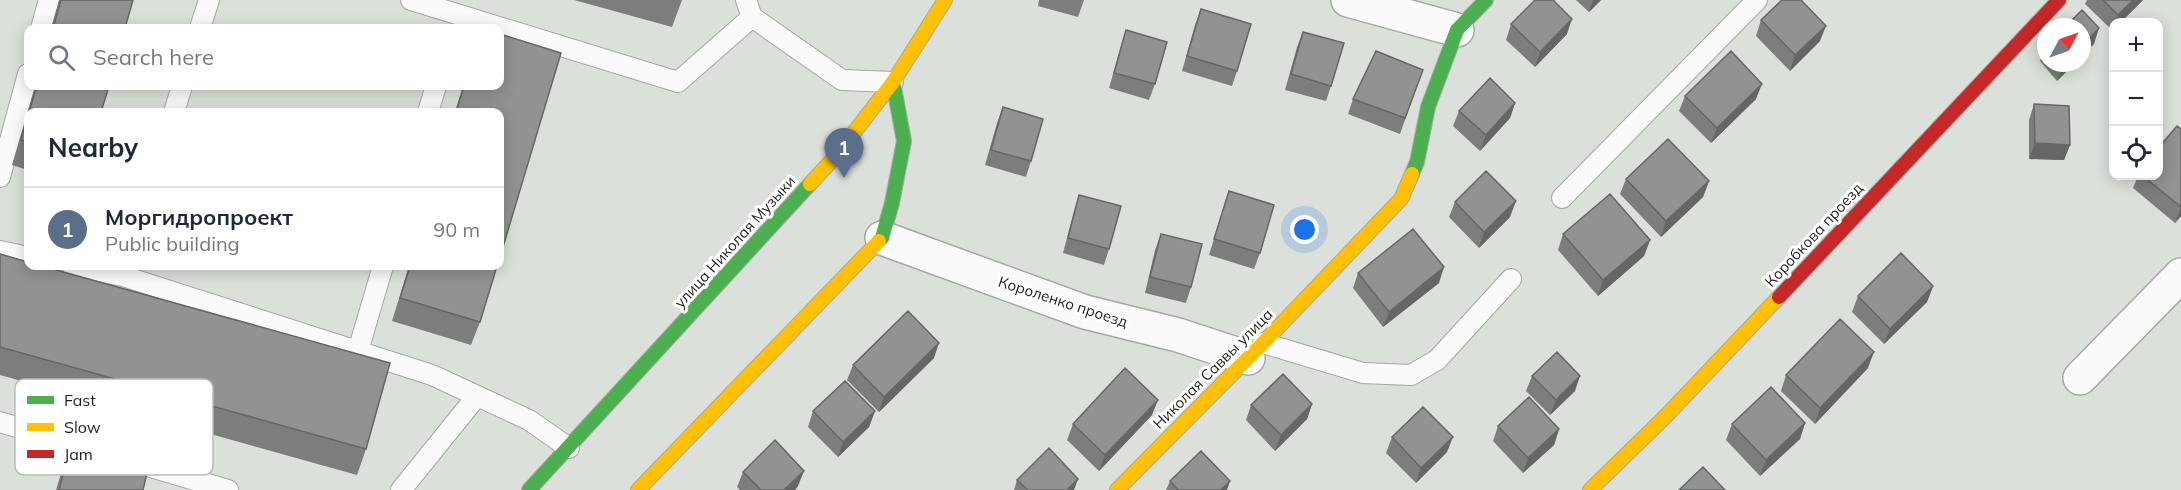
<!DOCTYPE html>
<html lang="en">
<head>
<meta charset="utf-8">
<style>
  :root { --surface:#fff; --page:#f2f2f3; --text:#1f2937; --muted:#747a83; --line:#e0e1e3; --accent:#2563eb }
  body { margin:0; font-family:Mulish,sans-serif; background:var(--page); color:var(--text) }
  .controls { position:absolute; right:18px; top:18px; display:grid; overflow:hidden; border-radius:12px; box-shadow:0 3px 15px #0003 }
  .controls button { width:54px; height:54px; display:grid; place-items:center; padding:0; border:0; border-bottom:2px solid var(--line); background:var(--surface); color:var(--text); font:30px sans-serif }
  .compass { position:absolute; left:2037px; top:18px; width:54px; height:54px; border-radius:50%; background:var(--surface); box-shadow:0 3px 15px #0003; rotate:49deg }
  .you { position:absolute; left:1305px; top:230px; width:21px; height:21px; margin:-15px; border:4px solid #fff; border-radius:50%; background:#1a73e8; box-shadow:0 0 0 9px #1a73e833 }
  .badge { display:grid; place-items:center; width:39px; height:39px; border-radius:50%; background:var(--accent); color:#fff; font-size:20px; font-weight:700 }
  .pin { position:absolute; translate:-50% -50px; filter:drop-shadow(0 2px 3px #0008) }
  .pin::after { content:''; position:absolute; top:32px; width:21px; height:18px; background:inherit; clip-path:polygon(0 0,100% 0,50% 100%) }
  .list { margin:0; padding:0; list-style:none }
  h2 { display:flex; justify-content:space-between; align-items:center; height:78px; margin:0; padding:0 24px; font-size:26px }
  h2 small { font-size:20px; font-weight:400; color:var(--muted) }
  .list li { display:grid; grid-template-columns:39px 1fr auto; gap:18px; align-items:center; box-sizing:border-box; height:84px; padding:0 24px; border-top:2px solid var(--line) }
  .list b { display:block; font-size:22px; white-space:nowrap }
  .list p { margin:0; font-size:20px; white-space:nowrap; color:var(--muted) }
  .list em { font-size:20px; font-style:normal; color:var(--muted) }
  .icon { flex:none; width:33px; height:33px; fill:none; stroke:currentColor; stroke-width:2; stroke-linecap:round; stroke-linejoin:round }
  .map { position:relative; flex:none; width:2181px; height:490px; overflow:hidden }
  .search { position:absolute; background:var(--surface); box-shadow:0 3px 15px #0003; left:24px; top:24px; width:480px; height:66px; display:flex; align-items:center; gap:15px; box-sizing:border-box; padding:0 21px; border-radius:12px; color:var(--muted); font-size:22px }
  .panel { position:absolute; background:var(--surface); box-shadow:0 3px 15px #0003; left:24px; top:108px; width:480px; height:162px; border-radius:12px }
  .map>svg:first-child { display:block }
</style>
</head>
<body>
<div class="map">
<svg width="2181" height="490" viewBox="0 0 2181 490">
  <rect width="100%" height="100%" fill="#dbe0db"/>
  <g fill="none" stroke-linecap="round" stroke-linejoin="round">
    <g stroke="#a5a8a5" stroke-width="22">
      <path id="lane" d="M411,0L678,82L752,17
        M746,0L752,17L842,80L893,82
        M41,28L49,0
        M200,28L209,0
        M174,112L182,86
        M428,112L436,86
        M0,177L28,74
        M1562,198L1757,0
        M0,251L28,257
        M72,266L123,276
        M126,266L123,276L432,375L529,420L569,448
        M1263,343L1363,373L1411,375L1437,360L1511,279
        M358,351L383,266
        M0,422L228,490
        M401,490L477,396"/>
    </g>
    <g stroke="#a5a8a5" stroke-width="36">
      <path id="street" d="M1348,0L1457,30
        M882,238L1085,312L1178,335L1248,358
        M2080,378L2181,275"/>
    </g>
    <g stroke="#a5a8a5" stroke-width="16">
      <path id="fast" d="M1412,174L1417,162L1428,107L1457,30L1486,0
        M879,241L882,238L892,203L904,141L893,82
        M529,490L810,184"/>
    </g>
    <g stroke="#a5a8a5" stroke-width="16">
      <path id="slow" d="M810,184L835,157L893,82L945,0
        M638,490L879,241
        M1117,490L1263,343L1401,199L1412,174
        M1590,490L1665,417L1779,297"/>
    </g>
    <g stroke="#a5a8a5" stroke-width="16">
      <path id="jam" d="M1779,297L2059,0"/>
    </g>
    <use href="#lane" stroke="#fafafa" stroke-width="20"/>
    <use href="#street" stroke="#fafafa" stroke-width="33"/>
    <use href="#fast" stroke="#4caf50" stroke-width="14"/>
    <use href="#slow" stroke="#ffc107" stroke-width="14"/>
    <use href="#jam" stroke="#c62828" stroke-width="14"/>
  </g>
  <path fill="#7c7e7b" d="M59,0H133L125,28H51Z
    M574,0H682L672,27Z
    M1039,0H1084L1078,17L1038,6Z
    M1576,0H1601L1589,12Z
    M2087,0H2143L2121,22H2114L2113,31L2085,4Z
    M1201,9L1237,71L1232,86L1182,71L1195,25Z
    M1761,20L1820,41L1790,71L1756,36Z
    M1511,24L1567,34L1535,67L1506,40Z
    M1126,30L1155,84L1149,100L1109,88L1121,46Z
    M1303,32L1331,86L1326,101L1285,90L1297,47Z
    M2046,45V63H2075L2057,81L2040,61Z
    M1423,70L1400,134L1348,114L1353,99Z
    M35,86H109L101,112H28V170L12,165Z
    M463,86H500V112H455Z
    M1685,96L1756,99L1711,143L1679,111Z
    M1515,103L1510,118L1480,151L1453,126L1459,111Z
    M2034,104L2070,145L2064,160L2029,159V120Z
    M1003,107L1031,161L1026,177L985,165L997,123Z
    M2181,129V216L2175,223L2133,188L2138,176H2158Z
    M1626,179L1709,181L1703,197L1661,237L1620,194Z
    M1229,191L1260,253L1254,269L1209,255Z
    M1079,195L1109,249L1104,265L1063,253L1074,211Z
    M1455,202L1510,217L1479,248L1449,217Z
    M1161,234L1191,287L1186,303L1145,293L1155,250Z
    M1563,234L1650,240L1644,256L1598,296L1558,250Z
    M0,254L366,449L357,475L0,375Z
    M409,266H497L480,322L471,345L392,321Z
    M1358,273L1439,283L1383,327L1353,288Z
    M1933,286L1927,302L1884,344L1852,312L1858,296Z
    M934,358L879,412L847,380L853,365Z
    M1868,368L1815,424L1781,391L1786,375Z
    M1532,376L1575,391L1550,415L1526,391Z
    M1312,404L1307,419L1275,451L1246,420L1251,405Z
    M813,411H875L869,427L838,457L808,427Z
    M1152,415L1099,471L1067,440L1073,424Z
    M1805,423L1800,439L1760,476L1726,440L1732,424Z
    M1498,426L1559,429L1554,445L1523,473L1493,441Z
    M1392,437L1447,452L1416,483L1386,453Z
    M71,444L143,490H56L62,470Z
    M743,472L798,486L795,490H740L737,487Z
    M1017,480L1074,490H1014Z
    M1170,481L1227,490H1166Z"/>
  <path fill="#656764" d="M1593,0H1601L1589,12Z
    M2133,0H2143L2121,22H2116L2118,15Z
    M1572,19L1567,34L1535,67L1540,52Z
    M1826,26L1820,41L1790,71L1795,55Z
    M2099,28L2094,44L2082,56V46Z
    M2065,63H2075L2057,81L2063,65Z
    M1762,84L1756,99L1711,143L1717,128Z
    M1515,103L1510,118L1480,151L1486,135Z
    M2035,143L2070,145L2064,160L2029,159Z
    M1709,181L1703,197L1661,237L1666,221Z
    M1516,201L1510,217L1479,248L1484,232Z
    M2181,207V216L2175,223Z
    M1650,240L1644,256L1598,296L1603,280Z
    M1444,267L1439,283L1383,327L1389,312Z
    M1933,286L1927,302L1884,344L1890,329Z
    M939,343L934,358L879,412L884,397Z
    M1874,352L1868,368L1815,424L1820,408Z
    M1580,376L1575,391L1550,415L1556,400Z
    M1158,400L1152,415L1099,471L1105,455Z
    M1312,404L1307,419L1275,451L1281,435Z
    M875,411L869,427L838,457L843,442Z
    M1805,423L1800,439L1760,476L1766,460Z
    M1559,429L1554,445L1523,473L1528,458Z
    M1453,437L1447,452L1416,483L1421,468Z
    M804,471L798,486L795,490H784Z
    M1078,479L1074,490H1067Z
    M1230,481L1227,490H1221Z"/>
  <path fill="#90938f" stroke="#656764" stroke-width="1.5" d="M61,0H133L125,28H53Z
    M1535,0H1553L1572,19L1540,52L1511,24Z
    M1782,0H1801L1826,26L1795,55L1761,20Z
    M2103,0H2133L2118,15Z
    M1201,9L1251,24L1237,71L1187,56Z
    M2082,10L2099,28L2082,46V27H2065Z
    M1126,30L1167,42L1155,84L1114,73Z
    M1303,32L1344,43L1331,86L1291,74Z
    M500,34L561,53L500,257V112H456L464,86H500Z
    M1376,51L1423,70L1405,118L1353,99Z
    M1731,51L1762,84L1717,128L1685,96Z
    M1490,78L1515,103L1486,135L1459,111Z
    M37,86H109L101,112H29Z
    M2034,104L2069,106L2070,145L2035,143Z
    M1003,107L1043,119L1031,161L991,150Z
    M28,114V142L21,140Z
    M2177,126L2181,129V207L2143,176H2158V148Z
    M1668,139L1709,181L1666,221L1626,179Z
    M1486,171L1516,201L1484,232L1455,202Z
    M1229,191L1274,205L1260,253L1214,239Z
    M1610,194L1650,240L1603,280L1563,234Z
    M1079,195L1121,206L1109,249L1068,238Z
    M1413,229L1444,267L1389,312L1358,273Z
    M1161,234L1202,244L1191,287L1150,277Z
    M1901,253L1933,286L1890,329L1858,296Z
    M0,254L28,262V266H42L390,363L366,449L0,347Z
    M410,266H497L480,322L400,298Z
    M908,311L939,343L884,397L853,365Z
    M1840,319L1874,352L1820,408L1786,375Z
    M1557,352L1580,376L1556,400L1532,376Z
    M1125,368L1158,400L1105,455L1073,424Z
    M1283,374L1312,404L1281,435L1251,405Z
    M845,381L875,411L843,442L813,411Z
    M1771,387L1805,423L1766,460L1732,424Z
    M1529,397L1559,429L1528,458L1498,426Z
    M1423,407L1453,437L1421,468L1392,437Z
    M775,440L804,471L784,490H761L743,472Z
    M71,444L149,465L143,490H59Z
    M1049,448L1078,479L1067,490H1028L1017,480Z
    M1201,451L1230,481L1221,490H1178L1170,481Z
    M1703,467L1725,490H1679Z"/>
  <g text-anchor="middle" stroke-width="6" stroke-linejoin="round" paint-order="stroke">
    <g font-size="15" fill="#1c1f1c" stroke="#fff">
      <text transform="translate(1814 235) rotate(-47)" y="5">Коробкова проезд</text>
      <text transform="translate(735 242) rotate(-48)" y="5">улица Николая Музыки</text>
      <text transform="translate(1063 302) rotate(18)" y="5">Короленко проезд</text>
      <text transform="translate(1213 369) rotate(-45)" y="5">Николая Саввы улица</text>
    </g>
  </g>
  <rect x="15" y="379" width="198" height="96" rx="9" fill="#fff" stroke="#bbbcbb" stroke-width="1.5"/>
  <rect x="27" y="396" width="27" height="8" fill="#4caf50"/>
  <rect x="27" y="423" width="27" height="8" fill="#ffc107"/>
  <rect x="27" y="450" width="27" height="8" fill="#c62828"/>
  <g font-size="16" fill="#1c1f1c">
    <text x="64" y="406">Fast</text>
    <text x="64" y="433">Slow</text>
    <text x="64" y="460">Jam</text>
  </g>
</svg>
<div class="controls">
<button>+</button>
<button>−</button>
<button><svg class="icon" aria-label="locate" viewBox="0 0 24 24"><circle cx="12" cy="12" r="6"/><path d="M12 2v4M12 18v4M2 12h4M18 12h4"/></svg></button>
</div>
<svg class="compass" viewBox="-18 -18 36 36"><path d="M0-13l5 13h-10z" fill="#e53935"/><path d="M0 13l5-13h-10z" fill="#747a83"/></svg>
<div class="you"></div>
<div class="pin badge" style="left:844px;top:178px;background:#5c6f8a">1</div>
<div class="search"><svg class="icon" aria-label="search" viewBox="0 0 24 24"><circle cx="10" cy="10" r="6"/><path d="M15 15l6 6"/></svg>Search here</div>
<section class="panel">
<h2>Nearby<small></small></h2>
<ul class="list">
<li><span class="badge" style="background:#5c6f8a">1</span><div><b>Моргидропроект</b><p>Public building</p></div><em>90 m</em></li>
</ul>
</section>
</div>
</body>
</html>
